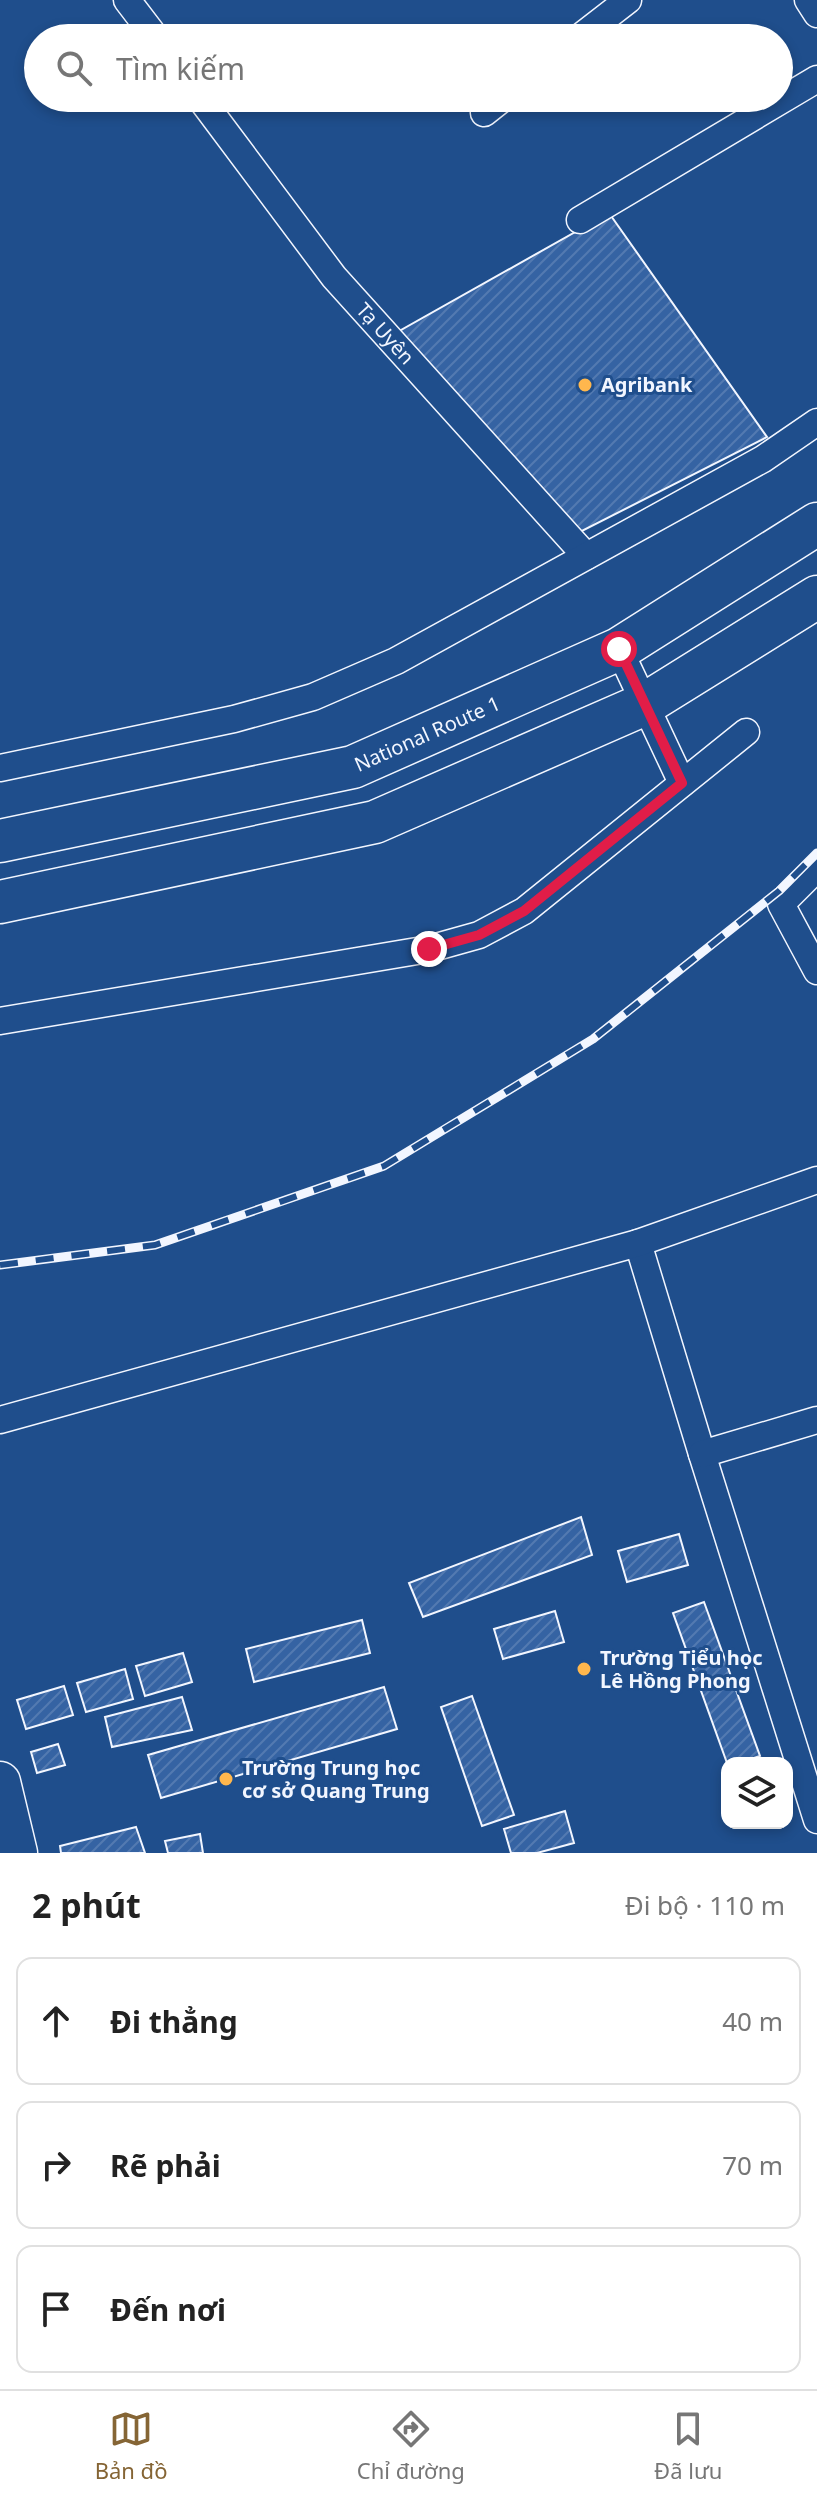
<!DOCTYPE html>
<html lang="vi">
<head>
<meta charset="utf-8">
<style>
  :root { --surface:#fff; --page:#f6f6f6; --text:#222; --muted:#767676; --line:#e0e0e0; --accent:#856535 }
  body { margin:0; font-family:"Noto Sans",sans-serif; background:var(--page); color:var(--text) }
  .controls { position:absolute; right:24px; bottom:24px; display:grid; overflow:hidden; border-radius:16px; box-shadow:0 4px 12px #0003 }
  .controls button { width:72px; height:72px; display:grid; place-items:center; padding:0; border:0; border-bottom:2px solid var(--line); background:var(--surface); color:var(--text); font:40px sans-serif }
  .stop { position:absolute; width:24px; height:24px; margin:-18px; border:6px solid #e11d48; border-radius:50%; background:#fff }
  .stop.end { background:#e11d48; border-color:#fff; box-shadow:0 2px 8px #0008 }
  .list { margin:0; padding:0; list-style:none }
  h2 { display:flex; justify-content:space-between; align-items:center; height:104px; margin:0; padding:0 32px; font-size:34px }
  h2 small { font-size:26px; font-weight:400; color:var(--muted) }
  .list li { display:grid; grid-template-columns:52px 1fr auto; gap:24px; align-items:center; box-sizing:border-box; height:128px; margin:0 16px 16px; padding:0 16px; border:2px solid var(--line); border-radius:16px }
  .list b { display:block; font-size:30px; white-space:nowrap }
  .list em { font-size:26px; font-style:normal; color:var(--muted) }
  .icon { flex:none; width:44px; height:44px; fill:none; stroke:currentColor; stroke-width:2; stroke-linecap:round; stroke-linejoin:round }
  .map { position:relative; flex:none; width:817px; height:1853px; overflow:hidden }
  .search { position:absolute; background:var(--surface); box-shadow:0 4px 12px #0003; left:24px; right:24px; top:24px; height:88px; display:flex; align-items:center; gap:20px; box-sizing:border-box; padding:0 28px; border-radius:44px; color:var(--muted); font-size:30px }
  .sheet { height:536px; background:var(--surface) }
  nav { display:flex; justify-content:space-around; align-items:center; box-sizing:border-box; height:112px; border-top:2px solid var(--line); background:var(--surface); font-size:22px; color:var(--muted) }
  nav a { display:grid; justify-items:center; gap:4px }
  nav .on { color:var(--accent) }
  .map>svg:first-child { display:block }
</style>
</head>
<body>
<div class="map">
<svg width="817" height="1853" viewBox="0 0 817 1853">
  <defs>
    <pattern id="building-hatch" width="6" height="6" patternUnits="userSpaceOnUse" patternTransform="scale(2)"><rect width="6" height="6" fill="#3563a3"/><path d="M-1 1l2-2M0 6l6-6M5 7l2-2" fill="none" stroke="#537ab1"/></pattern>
  </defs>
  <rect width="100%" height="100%" fill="#1f4e8c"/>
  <path fill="url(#building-hatch)" stroke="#f2f6ff" stroke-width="2" d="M609,213L767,437L570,537L394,334Z
    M581,1517L592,1555L423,1617L409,1583Z
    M679,1534L688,1565L627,1582L618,1551Z
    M704,1602L760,1756L739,1763H727L673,1613Z
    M555,1611L564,1642L503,1659L494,1629Z
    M362,1620L370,1653L254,1682L246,1649Z
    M183,1653L192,1682L145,1696L136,1666Z
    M125,1669L133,1699L86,1712L77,1683Z
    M64,1686L73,1715L26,1729L17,1700Z
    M384,1687L397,1729L161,1798L148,1755Z
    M472,1696L514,1815L482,1826L441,1707Z
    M182,1697L192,1730L112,1747L105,1717Z
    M58,1744L65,1765L37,1773L31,1752Z
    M565,1811L574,1843L537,1853H511L504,1829Z
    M136,1827L145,1853H61L60,1846Z
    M200,1834L203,1853H168L165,1841Z"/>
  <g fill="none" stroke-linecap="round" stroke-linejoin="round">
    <g stroke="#f2f6ff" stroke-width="29">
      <g id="minor">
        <path d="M127,0L156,38"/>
        <path d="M808,0L817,14"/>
        <path d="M579,38L628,0"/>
        <path id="s1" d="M200,98L334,277L586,556"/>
        <path d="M484,113L503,98"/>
        <path d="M580,220L817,79"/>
        <path d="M619,649L682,783"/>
        <path d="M0,768L234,719L313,697L396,661L763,459L817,422"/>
        <path d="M817,868L781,904L817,971"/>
        <path d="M0,1021L429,949L479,935L524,911L746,732"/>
        <path d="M638,1243L702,1454L817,1820"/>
        <path d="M0,1420L638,1243L817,1180"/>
        <path d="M702,1454L817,1420"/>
      </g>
    </g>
    <g stroke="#f2f6ff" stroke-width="43">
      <path id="primary" d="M0,1782L17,1853"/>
    </g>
    <g stroke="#f2f6ff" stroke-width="45">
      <g id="trunk">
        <path id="s2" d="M0,841L353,767L619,649L817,524"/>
        <path d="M0,902L375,822L645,704L817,597"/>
      </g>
    </g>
    <use href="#minor" stroke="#1f4e8c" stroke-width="26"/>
    <use href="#primary" stroke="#1f4e8c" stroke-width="40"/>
    <use href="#trunk" stroke="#1f4e8c" stroke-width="42"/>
    <g stroke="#f2f6ff" stroke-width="9">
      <path id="rail" d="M0,1265L155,1245L384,1166L593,1039L779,891L817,853"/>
    </g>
    <use href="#rail" stroke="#1f4e8c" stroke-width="6" stroke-dasharray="18" stroke-linecap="butt"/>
  </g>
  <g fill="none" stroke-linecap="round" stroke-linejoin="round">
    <path stroke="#e11d48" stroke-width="10" d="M429,949L479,935L524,911L682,783L619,649"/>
  </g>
  <g fill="#ffb74d" stroke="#1f4e8c" stroke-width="3">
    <circle cx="585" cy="385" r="8"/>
    <circle cx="584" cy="1669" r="8"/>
    <circle cx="226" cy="1779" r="8"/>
  </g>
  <g text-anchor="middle" stroke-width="6" stroke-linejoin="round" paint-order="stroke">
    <g font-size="20" fill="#f2f6ff" stroke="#1f4e8c">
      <text dy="7" stroke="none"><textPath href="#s1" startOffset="300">Tạ Uyên</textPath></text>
      <text dy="7" stroke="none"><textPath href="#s2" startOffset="442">National Route 1</textPath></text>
    </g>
    <g font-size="20" font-weight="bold" fill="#f2f6ff" stroke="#1f4e8c" text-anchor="start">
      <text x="601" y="392">Agribank</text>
      <text x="600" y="1665">Trường Tiểu học<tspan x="600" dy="23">Lê Hồng Phong</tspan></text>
      <text x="242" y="1775">Trường Trung học<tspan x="242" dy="23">cơ sở Quang Trung</tspan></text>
    </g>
  </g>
</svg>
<div class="controls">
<button><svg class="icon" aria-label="layers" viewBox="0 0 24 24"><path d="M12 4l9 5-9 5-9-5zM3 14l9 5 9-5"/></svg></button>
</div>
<div class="stop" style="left:619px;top:649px"></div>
<div class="stop end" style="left:429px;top:949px"></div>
<div class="search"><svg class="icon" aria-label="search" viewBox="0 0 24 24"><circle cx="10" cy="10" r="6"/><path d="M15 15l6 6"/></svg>Tìm kiếm</div>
</div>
<section class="sheet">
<h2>2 phút<small>Đi bộ · 110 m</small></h2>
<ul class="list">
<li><svg class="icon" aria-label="ahead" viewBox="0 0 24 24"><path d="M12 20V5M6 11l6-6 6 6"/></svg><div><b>Đi thẳng</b></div><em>40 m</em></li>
<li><svg class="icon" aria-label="right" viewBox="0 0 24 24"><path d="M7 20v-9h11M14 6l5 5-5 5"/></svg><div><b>Rẽ phải</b></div><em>70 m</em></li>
<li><svg class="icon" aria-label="arrive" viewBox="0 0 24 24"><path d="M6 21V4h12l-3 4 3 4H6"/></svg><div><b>Đến nơi</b></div></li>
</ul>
</section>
<nav>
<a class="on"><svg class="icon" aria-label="map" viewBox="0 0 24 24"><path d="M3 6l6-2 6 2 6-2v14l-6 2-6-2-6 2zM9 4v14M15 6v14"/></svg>Bản đồ</a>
<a><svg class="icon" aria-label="directions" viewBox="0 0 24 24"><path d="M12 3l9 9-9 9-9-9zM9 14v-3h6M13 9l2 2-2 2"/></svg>Chỉ đường</a>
<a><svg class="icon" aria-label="saved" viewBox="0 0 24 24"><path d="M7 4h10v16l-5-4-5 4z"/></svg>Đã lưu</a>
</nav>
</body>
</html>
